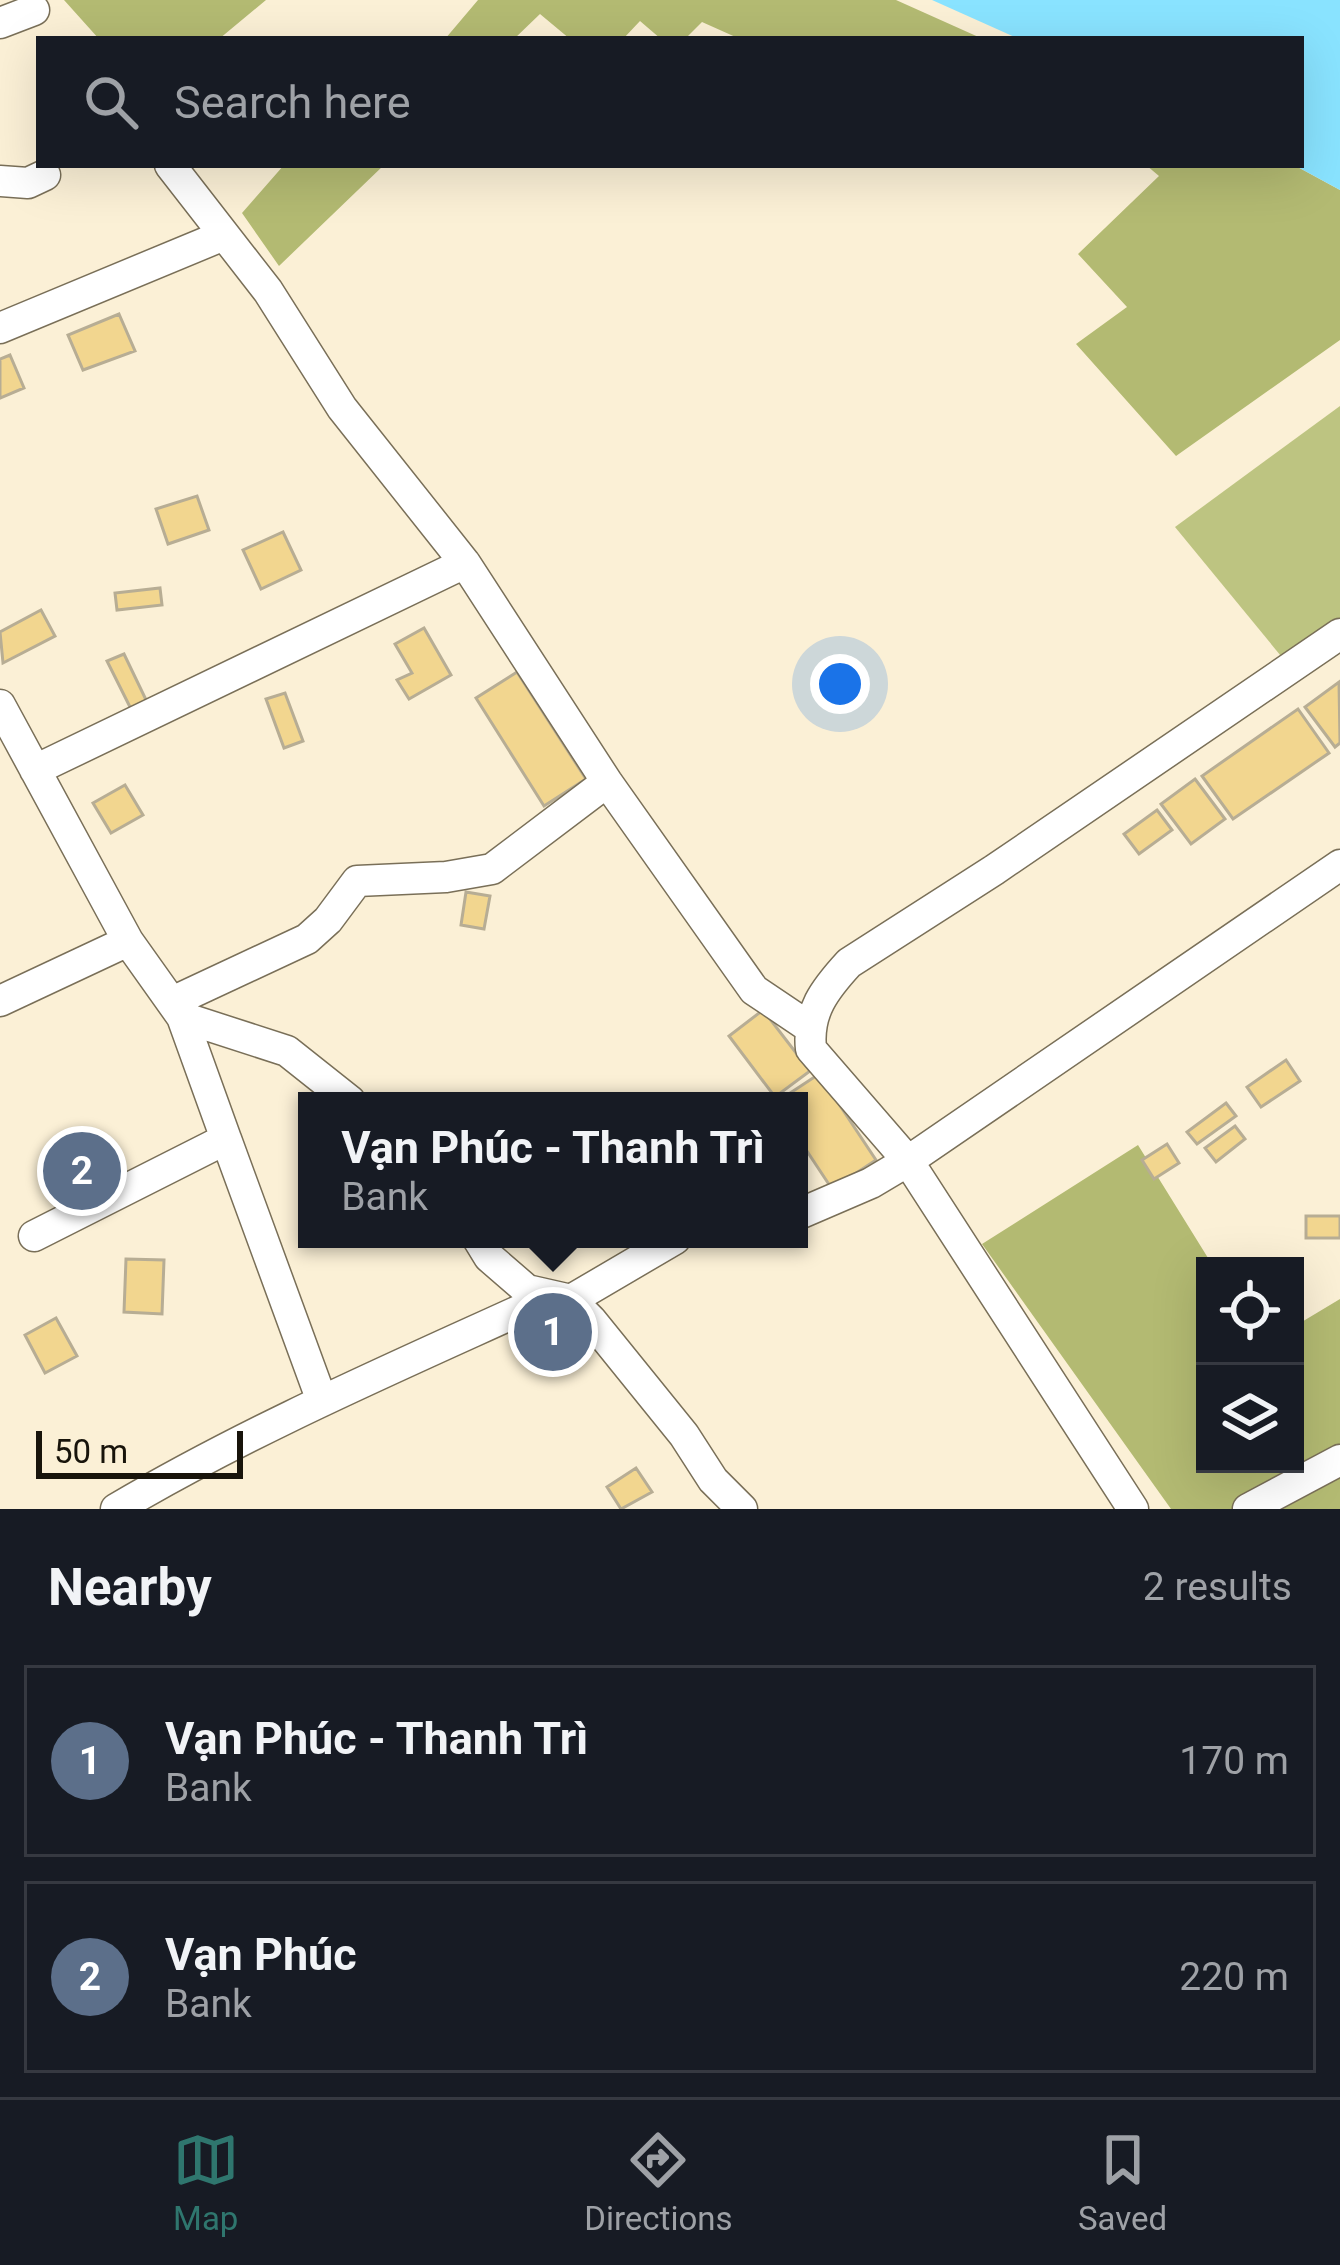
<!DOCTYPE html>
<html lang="en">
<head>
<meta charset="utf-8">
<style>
  :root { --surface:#171b24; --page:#20242c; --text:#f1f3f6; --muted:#9ea1a6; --line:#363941; --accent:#2f766e }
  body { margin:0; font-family:Roboto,sans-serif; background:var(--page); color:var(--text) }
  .controls { position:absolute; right:36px; bottom:36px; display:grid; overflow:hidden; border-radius:0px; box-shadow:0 12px 48px #0002 }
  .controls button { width:108px; height:108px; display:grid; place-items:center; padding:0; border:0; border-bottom:3px solid var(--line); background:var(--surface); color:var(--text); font:60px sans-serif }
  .scale { position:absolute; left:36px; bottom:30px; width:207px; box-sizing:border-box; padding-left:12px; border:6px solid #18140b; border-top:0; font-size:33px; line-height:42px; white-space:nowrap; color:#18140b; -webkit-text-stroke:9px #fbf0d6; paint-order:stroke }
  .you { position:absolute; left:840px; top:684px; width:42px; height:42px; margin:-30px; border:9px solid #fff; border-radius:50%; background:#1a73e8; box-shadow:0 0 0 18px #1a73e833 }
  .badge { display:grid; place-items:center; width:78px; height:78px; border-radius:50%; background:var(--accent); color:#fff; font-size:39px; font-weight:700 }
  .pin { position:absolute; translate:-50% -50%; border:6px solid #fff; box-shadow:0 3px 12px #0006 }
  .popup { position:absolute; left:298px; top:1092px; width:510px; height:156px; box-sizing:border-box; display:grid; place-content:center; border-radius:0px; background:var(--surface); filter:drop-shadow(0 3px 9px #0005); font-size:39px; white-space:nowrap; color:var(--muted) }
  .popup b { font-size:45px; color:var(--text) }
  .popup::after { content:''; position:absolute; left:50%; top:100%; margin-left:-24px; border:24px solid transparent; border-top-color:var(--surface) }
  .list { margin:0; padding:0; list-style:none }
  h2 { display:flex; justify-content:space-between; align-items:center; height:156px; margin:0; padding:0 48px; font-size:51px }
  h2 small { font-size:39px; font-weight:400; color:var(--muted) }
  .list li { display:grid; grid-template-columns:78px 1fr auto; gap:36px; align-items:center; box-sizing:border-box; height:192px; margin:0 24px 24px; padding:0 24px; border:3px solid var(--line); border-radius:0px }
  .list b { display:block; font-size:45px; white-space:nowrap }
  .list p { margin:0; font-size:39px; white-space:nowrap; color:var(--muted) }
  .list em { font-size:39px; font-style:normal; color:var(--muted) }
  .icon { flex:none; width:66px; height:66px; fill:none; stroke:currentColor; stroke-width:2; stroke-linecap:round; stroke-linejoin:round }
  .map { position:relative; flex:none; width:1340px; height:1509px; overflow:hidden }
  .search { position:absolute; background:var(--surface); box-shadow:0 12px 48px #0002; left:36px; right:36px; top:36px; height:132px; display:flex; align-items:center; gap:30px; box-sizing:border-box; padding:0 42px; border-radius:0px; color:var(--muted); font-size:45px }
  .sheet { height:588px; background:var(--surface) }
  nav { display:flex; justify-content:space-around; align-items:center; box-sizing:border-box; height:168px; border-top:3px solid var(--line); background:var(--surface); font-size:33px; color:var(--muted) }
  nav a { display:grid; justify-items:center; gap:6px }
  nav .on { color:var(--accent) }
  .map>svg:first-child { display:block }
</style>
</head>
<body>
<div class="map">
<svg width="1340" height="1509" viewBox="0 0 1340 1509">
  <rect width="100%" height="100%" fill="#fbf0d6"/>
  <path fill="#bdc481" d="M1340,406V648L1299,678L1175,527Z"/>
  <path fill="#b3ba72" d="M64,0H266L219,39H99Z
    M478,0H896L983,39H740L702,22L685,39H661L640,21L623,39H570L540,14L514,39H445Z
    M284,165H384L279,266L242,213Z
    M1146,165H1294L1340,190V340L1176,456L1076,344L1127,307L1078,254L1159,176Z
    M1138,1145L1213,1266H1205V1464H1295V1326L1340,1299V1509H1171L982,1244Z"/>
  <path fill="#89e3ff" d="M932,0H1340V190L1294,165H1301V39H1019Z"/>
  <path fill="#f2d68f" stroke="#b7ad94" stroke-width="3" d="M119,314L135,351L83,370L68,335Z
    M10,355L24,388L0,398V359Z
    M197,496L209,530L168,544L156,509Z
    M283,532L301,570L261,589L243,550Z
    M160,588L162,605L117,610L115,593Z
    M41,610L55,636L3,663L0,632Z
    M424,628L451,675L409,699L397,680L412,673L395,644Z
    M124,654L149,706L133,713L107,661Z
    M517,672L586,779L544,806L476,698Z
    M1339,682L1340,743L1335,747L1305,707Z
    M285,693L303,741L284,748L266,699Z
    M1298,709L1329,753L1233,819L1202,776Z
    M1195,779L1225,819L1191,844L1161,804Z
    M125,785L143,815L111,833L93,803Z
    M1157,810L1172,830L1139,854L1124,834Z
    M466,892L490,896L484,929L461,925Z
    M763,1010L810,1071L775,1097L729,1036Z
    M1286,1060L1300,1081L1261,1107L1247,1087Z
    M819,1074L876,1160L832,1189L799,1139V1101H778Z
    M1226,1103L1236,1116L1197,1144L1187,1132Z
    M1235,1126L1245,1139L1216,1162L1205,1148Z
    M1167,1144L1179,1163L1154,1179L1142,1160Z
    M1306,1216H1340V1238H1306Z
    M126,1259L164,1260L162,1314L124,1312Z
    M56,1318L77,1356L45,1373L25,1335Z
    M636,1468L652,1492L621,1509L607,1487Z"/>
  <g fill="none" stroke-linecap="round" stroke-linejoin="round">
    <g stroke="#796f58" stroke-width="33">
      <path id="minor" d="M0,23L34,10
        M170,165L268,291L342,408L465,563L607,782L754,990L809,1027
        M0,181L28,183L45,175
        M0,328L224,235
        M0,705L128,941L182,1017L287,1051L350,1101
        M35,770L465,563
        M0,1001L128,941
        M172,1002L307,939L328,920L357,881L446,877L492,869L607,782
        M226,1139L322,1401
        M799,1214L871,1183L908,1161L1340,865
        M34,1236L226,1139L182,1017
        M478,1239L489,1257L527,1290L571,1300L591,1320L684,1435L713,1480L742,1509
        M571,1300L675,1239
        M116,1509C255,1427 403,1364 549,1297
        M1133,1509L908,1161L811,1049C807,1012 825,989 849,963L994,870L1340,634
        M1248,1509L1340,1460"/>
    </g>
    <use href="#minor" stroke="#fff" stroke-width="30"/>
  </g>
</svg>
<div class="controls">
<button><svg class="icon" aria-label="locate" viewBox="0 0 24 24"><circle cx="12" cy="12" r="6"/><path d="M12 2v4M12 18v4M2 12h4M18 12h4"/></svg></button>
<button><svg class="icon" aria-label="layers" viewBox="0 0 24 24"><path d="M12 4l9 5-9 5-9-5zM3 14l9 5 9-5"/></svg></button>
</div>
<div class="scale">50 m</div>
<div class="you"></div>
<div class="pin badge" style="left:553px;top:1332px;background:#5c6f8a">1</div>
<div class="popup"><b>Vạn Phúc - Thanh Trì</b>Bank</div>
<div class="pin badge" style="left:82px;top:1171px;background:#5c6f8a">2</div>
<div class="search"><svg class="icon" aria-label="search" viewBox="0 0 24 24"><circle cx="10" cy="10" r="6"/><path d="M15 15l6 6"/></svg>Search here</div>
</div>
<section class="sheet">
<h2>Nearby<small>2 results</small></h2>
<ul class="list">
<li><span class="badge" style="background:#5c6f8a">1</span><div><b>Vạn Phúc - Thanh Trì</b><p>Bank</p></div><em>170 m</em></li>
<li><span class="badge" style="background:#5c6f8a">2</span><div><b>Vạn Phúc</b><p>Bank</p></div><em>220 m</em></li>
</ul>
</section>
<nav>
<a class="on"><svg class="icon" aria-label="map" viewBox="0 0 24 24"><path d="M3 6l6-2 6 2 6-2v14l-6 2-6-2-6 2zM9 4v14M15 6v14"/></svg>Map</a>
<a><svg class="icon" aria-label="directions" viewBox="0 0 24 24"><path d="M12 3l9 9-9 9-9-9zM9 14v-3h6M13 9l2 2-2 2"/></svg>Directions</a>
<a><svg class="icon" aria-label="saved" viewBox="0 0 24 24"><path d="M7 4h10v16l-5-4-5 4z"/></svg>Saved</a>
</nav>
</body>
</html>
